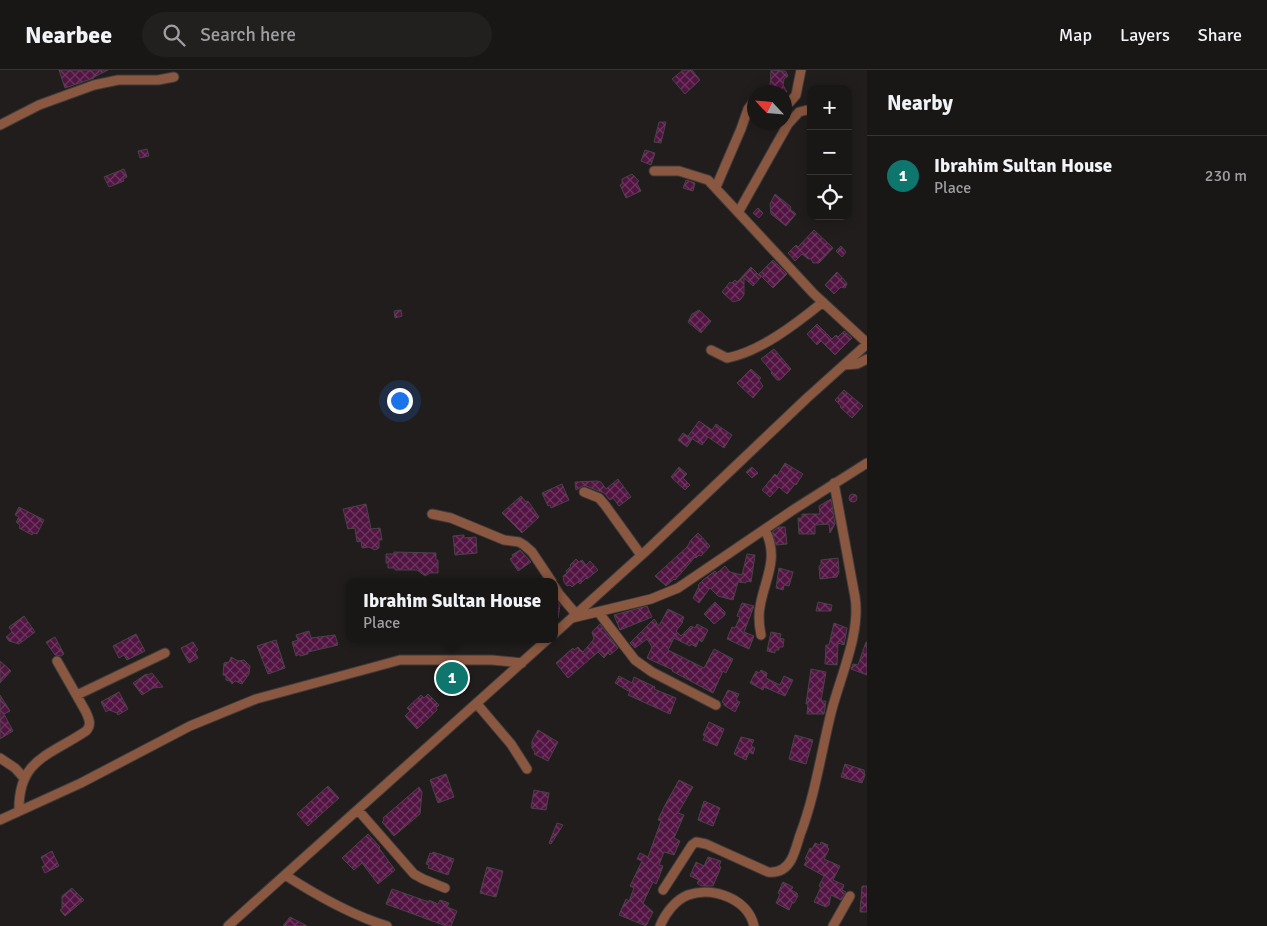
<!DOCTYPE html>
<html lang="en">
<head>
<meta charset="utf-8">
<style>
  :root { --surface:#191616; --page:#221f1f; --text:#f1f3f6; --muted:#9f9fa1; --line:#373535; --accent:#0f766e }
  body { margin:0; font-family:Signika,sans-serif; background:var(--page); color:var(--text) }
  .controls { position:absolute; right:15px; top:15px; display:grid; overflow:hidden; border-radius:10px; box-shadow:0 2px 12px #0003 }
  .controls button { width:45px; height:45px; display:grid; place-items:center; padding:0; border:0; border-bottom:1px solid var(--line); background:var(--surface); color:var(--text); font:25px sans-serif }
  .compass { position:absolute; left:747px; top:15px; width:45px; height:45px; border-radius:50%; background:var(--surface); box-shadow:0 2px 12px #0003; rotate:296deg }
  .you { position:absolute; left:399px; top:330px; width:18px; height:18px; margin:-12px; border:4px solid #fff; border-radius:50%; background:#1a73e8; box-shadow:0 0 0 8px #1a73e833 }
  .badge { display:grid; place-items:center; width:32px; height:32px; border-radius:50%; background:var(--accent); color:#fff; font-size:16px; font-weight:700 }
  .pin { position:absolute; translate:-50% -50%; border:2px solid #fff; box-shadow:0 1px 5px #0006 }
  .popup { position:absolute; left:346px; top:508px; width:212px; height:65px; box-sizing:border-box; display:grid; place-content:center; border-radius:10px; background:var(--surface); filter:drop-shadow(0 1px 4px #0005); font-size:16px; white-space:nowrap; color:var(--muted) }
  .popup b { font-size:19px; color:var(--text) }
  .popup::after { content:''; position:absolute; left:50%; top:100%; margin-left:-10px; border:10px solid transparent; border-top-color:var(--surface) }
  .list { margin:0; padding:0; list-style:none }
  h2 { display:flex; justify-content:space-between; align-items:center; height:65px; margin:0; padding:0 20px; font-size:21px }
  h2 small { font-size:16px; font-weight:400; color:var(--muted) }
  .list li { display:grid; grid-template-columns:32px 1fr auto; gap:15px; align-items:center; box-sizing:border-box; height:80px; padding:0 20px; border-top:1px solid var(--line) }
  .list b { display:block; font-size:19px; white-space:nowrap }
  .list p { margin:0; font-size:16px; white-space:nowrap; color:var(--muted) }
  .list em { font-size:16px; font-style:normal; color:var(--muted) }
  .icon { flex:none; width:28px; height:28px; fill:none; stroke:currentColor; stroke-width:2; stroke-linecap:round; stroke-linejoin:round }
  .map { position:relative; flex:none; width:867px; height:856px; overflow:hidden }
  header { display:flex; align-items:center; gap:30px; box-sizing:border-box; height:70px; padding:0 25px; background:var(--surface); border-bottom:1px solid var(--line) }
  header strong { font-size:24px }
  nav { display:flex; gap:28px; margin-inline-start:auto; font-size:18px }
  .search { width:350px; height:45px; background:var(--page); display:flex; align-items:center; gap:12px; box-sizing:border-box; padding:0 18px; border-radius:28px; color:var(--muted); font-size:19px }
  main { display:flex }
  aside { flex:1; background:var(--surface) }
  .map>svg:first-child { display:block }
</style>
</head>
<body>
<header>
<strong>Nearbee</strong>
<div class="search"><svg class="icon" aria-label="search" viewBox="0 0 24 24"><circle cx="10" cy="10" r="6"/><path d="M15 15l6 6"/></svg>Search here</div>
<nav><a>Map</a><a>Layers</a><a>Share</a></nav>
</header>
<main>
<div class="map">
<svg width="867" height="856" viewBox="0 0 867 856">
  <defs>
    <pattern id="building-cross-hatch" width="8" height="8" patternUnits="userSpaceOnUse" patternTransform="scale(1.25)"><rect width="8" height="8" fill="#531443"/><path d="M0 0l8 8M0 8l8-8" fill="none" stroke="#6c375f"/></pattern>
  </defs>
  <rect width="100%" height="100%" fill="#211d1d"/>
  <path fill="url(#building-cross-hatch)" stroke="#484446" d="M59,0H108L94,7V8L65,18Z
    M683,0H692L700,10L685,24L672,9Z
    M771,0L785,1L786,2L788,6L784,9L783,15L787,22H769L766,18L770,16Z
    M659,52H666L661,73L654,72Z
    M147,79L149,86L140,88L138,81Z
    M645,80L655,83L651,95L641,91Z
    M124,99L127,107L123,109L124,111L109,117L104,107Z
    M632,104L639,111L637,113L641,121L626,128L620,115L622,114V109Z
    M686,110L695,113L693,121L683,118Z
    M775,124L791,137L790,139L796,144L786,156L771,144L770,134Z
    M758,138L763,143L759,148L753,143Z
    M814,160L833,178L819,193H813L811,189H808L802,184L795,191L788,183L796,175L798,177Z
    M841,176L846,182L842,187L836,181Z
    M773,190L787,204L773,218L759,204Z
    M751,197L761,207L753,216L744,208V225L740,230L733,232L722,222L730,212L732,213L735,210L737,212Z
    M837,202L846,212L847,214L845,218L841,217L834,224L825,215Z
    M401,240L402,246L395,248L394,241Z
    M699,240L711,251L701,263L688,252L692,244Z
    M817,254L832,269L836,265L838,267L844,261L852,268L835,285L821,271L817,275L807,264Z
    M774,279L791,299L780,310H777L771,303L772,302L761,289Z
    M751,299L761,308L759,310L763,316L753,328L737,313Z
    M844,320L863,336L852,348L840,337L841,336L835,330Z
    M699,351L712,360L716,354L732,365L724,378L708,367L702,375L688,366Z
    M683,363L692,369L687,377L678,370Z
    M785,393L803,404L796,415L795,414L787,424L779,417L770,427L762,420L775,404L777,406Z
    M679,397L687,404L683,408L690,415L685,420L671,407Z
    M752,397L758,403L752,408L746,402Z
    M618,409L631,427L619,436L613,428L610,430L604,423L586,416H583L576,420L575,412L597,411L601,412L606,419Z
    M562,414L569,430L551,438L550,435L548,436L542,423Z
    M849 428a4 4 0 1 1 8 0a4 4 0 1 1-8 0Z
    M521,426L526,432L528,431L539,447L522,463L502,443Z
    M831,429L835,454L830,463L829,454L815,455V464H799L798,448H802V444H820L819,436Z
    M366,434L371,459L380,458L382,470H379V478L375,480L369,477L362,478L361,471L357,472L355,458L348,459L343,439Z
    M19,437L44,450L37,464L33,463L32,465L19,458L20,455L16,452L19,447L15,445Z
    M779,457H785L787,474L776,475L772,462Z
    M698,463L710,476L701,486L699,485L696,488L695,487L675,510L674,509L666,516L655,506L687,477L691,470Z
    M464,465V468L476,467L477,483L455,485L453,466Z
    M520,480L531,492L518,501L510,489L513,487L512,485Z
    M394,482L436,483V490H438V503H430L425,506L417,500H395V498H388V493H386V484H394Z
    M747,484L755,485L751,512L746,511V513L738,512L733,530L718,526L710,518L699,533L693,528L699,516L698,515L703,510L715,501L717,503L725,496L730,502L742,505Z
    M838,488L839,502L837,507L820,509L819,496L821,495V490Z
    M576,489L579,492L582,490L586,495L590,491L598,500L587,509L586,508L580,514L578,512L572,517L570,515L567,516L564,512L563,506L567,503L566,501L571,496L570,495Z
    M779,498L793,502L789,516L784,515L783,520L776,518Z
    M554,528L560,535L558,548H554Z
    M715,532L725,542V545L714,554L704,544Z
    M818,532L832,535L831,541H816Z
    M742,533L754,536L744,562L754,566L749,579L727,569L732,557L735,558L740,547L737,546Z
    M647,536L652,547L620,560L614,545Z
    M668,539L684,547L682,552H683L676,561L681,566L691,556L695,558L697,554L708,560L702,572L699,570L696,577L691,574L690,576L674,568L668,580L704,598L714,579L733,589L726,603L723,601L713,623L672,601L673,600L647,588L652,577L647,569L635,578L630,573L654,549L659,556Z
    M24,546L35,562L19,574L9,571L6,567L12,562L9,557Z
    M834,553L847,558L846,564L844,575L838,573L837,595L825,594L826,575H829Z
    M600,554L618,578L610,585L608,583L604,588L598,582L568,608L556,593L573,578L574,580L578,577L583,582L594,569L592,562Z
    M309,561L311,568L335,565L338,575L308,582V584L300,586V584L296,586L292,572L298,570L296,565Z
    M771,562L781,564L780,568L784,569L783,577H779V580H775V583L767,581Z
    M136,564L145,581L127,590L124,585L119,588L113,576Z
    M55,567L64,584L61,586L55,585L46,572Z
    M276,570L285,598L268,604L257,576Z
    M193,572L198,580L195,582L198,588L189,593L181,578Z
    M866,572H867V605L851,599L853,594L858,595Z
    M231,587L238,591L244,590L250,596L249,604L242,614L235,611L232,614L230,611L226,610V606L223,605L224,593L229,592Z
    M0,591L11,601L0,613Z
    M444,596L466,609V614L463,619L458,620L452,616L447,617L443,614L441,609L438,607Z
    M811,599L826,602L821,631H826L824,644H807L808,634H806Z
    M761,600L767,603L766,608L780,615L784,606L793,610L785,626L764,617L763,620L750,613L756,601L759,603Z
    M152,603L163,617L153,618L142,625L133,613L146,604L147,605Z
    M619,606L632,613L634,607L655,617L654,619L676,628L670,644L628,625L630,622L615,613Z
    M728,620L739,624L736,630L740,632L735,642L724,635V633L722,632Z
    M119,622L128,639L118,645L117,643L109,640L106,642L101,632Z
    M428,624L439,635L436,638L437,640L417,659L405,646L410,641L407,638L421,625L424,628Z
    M0,625L10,641L4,644L13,661L0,669Z
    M709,652L724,659L717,676L703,670L705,666L703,665Z
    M538,660L558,672L548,691L534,684L535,682L532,678V671Z
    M795,665L813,670L806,694L789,689Z
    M741,667L754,670L751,676L755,678L753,684L749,682L746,690L734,684Z
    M845,694L864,700L865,705L862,713L841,707Z
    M446,704L454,727L438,733L430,710Z
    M679,710L693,717L678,743L684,745L674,768L680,771L674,785L664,782L659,795L663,796L659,807L656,814L653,812L643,833L653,842L646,856L619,845L626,829L629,831L634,818L630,816L642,791L637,789L640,783L648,787L661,751L658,750L664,737Z
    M328,716L339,728L308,756L297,744Z
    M419,717L422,722L420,744L394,766L382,752L384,750L383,748Z
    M534,720L549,723L546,740L531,738Z
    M704,731L720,738L713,756L698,750Z
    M557,753L563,755L551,774L549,773Z
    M368,764L380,777L379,778L395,800L378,814L362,793L354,800L342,788Z
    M821,772L828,775L827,777L829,779L824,789L840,796L833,810L844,815L842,820L846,822L841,830L831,825L829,835L826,837L814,832L821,817L819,816L824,806L804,795L807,790L805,789L810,778L812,779L815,773L820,775Z
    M52,781L59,796L45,803L42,797L45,795L41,787Z
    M433,782L454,789L448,805L428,798L429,795L426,794L430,783L432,784Z
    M708,787L721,791L719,796L721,797L713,816H701L697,813L699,810L690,806L696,792L704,796Z
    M487,797L503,801L496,827L480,823Z
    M783,812L793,817L791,820L797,823L798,826L794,833H792L789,840L776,833L780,824L778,823Z
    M862,816H867V842H860Z
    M72,818L84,830L65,846L60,840L62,839V826Z
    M392,819L429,832V830L438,834L440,830L449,833L447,837L457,841L451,856H446L386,834Z
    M290,847L307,856H283Z"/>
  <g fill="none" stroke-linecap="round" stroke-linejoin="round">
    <g stroke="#3f3b3b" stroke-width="11">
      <path id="minor" d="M784,33L790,32L796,25L801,0
        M0,55L39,35L94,15L118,10H158L174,7
        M654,101H679L708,110L814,224L867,273
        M716,117L741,59L748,39L754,31
        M739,141L788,54L799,42L811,39
        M711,280L727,288C760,282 797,253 823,232
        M844,295L857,294L867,289
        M584,422L599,428L605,435L641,485
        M432,444L451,448L504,470L519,472L524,475L532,482L552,512
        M554,516L559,524L576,544
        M599,543L635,590L652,602L716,635
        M572,548L651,529L678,518L793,440L867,393
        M554,564L645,482L807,328L867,274
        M761,565C759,555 758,547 760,537C764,510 780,489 765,460
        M77,625L165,583
        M477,634L511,674L527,699
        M0,688L15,698L24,708
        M358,740L414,804L423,809L445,818
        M19,741C18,689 49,686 86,661C92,655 89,649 86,642L57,591
        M0,750L81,713L190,656L256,629L400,590H492L522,593
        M285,805C316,825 351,845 387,856
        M663,820L692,775L696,772L706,774L768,802C778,803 786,799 791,790C795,783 797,774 800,765C815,726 821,683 831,643C840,607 861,563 855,527L834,413
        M228,856L548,569
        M660,856C665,844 675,830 688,825C713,816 748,829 754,856
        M833,856L850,826"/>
    </g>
    <use href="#minor" stroke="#8a5740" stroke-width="9"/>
  </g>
</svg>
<div class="controls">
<button>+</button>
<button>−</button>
<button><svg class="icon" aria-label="locate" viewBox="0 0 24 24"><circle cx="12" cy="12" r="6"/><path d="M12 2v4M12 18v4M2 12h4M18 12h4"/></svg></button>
</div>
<svg class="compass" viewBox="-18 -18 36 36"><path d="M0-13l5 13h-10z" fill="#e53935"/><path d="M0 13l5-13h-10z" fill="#9f9fa1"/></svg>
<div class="you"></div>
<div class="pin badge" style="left:452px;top:608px">1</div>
<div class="popup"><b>Ibrahim Sultan House</b>Place</div>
</div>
<aside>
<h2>Nearby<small></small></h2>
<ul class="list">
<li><span class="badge">1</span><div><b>Ibrahim Sultan House</b><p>Place</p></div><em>230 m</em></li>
</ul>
</aside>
</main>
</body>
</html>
